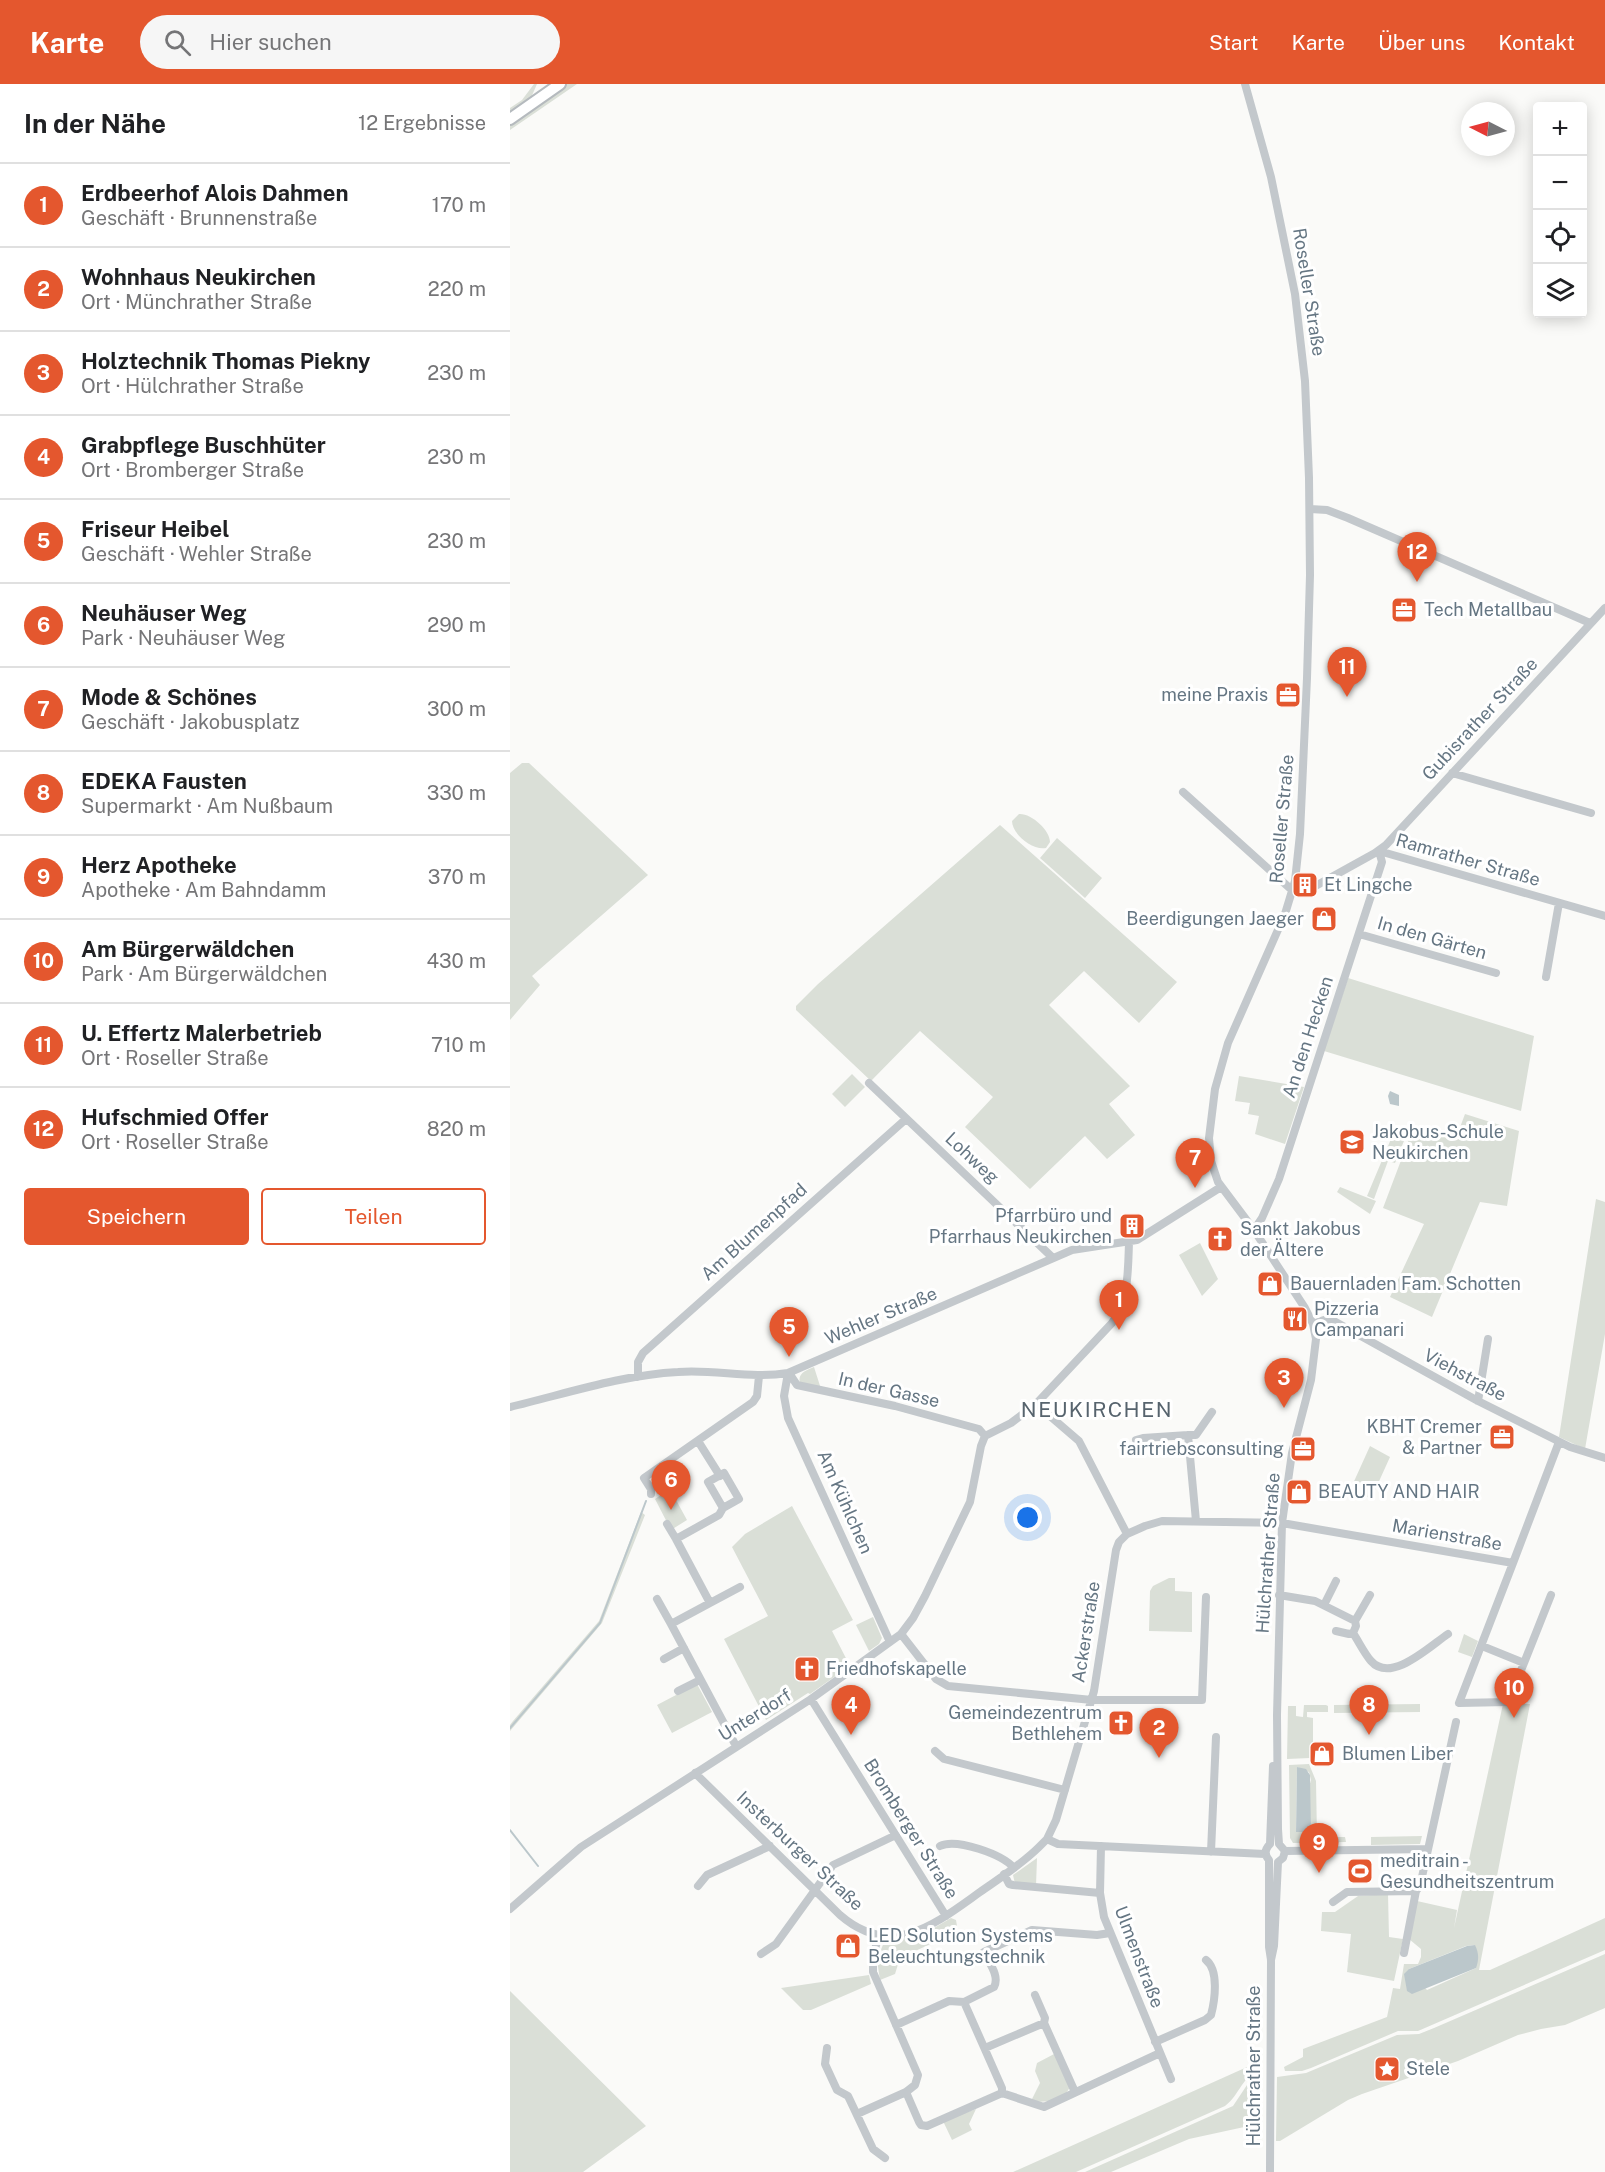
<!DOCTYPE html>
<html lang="de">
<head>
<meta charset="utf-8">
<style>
  :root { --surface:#fff; --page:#f6f6f6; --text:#202124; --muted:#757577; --line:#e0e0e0; --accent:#e4572e }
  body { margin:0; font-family:"Public Sans",sans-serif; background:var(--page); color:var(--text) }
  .controls { position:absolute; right:18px; top:18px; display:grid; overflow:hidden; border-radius:6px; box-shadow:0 3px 15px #0003 }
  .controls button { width:54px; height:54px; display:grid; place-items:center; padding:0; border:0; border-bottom:2px solid var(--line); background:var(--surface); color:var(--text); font:30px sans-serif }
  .compass { position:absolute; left:951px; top:18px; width:54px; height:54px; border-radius:50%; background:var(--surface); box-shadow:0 3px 15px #0003; rotate:276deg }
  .you { position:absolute; left:518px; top:1434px; width:21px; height:21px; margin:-15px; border:4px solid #fff; border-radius:50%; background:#1a73e8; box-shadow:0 0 0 9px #1a73e833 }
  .badge { display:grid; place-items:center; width:39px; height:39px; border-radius:50%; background:var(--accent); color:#fff; font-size:20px; font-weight:700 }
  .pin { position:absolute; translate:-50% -50px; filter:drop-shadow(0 2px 3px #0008) }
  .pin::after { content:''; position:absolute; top:32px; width:21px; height:18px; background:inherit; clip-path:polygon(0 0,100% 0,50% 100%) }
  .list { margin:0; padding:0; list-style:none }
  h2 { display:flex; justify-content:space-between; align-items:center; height:78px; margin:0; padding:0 24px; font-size:26px }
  h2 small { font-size:20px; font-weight:400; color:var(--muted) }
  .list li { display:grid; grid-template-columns:39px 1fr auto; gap:18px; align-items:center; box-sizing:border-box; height:84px; padding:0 24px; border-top:2px solid var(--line) }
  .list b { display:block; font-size:22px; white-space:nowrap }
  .list p { margin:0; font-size:20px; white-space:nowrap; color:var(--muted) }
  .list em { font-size:20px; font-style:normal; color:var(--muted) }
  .actions { display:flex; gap:12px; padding:18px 24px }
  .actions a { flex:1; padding:14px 0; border:2px solid var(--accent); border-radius:6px; text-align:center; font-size:21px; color:var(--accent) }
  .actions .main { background:var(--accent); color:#fff }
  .icon { flex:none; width:33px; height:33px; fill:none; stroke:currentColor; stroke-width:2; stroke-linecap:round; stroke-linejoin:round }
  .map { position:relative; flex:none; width:1095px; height:2088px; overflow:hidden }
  header { display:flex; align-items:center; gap:36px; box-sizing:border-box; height:84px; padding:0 30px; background:var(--accent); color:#fff }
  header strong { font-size:28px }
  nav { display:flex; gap:33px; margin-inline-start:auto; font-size:21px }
  .search { width:420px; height:54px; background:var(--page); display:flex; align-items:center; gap:15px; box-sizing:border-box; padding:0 21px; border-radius:33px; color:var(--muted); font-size:22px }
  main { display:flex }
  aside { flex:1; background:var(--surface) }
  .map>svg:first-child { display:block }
</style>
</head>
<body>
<header>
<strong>Karte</strong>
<div class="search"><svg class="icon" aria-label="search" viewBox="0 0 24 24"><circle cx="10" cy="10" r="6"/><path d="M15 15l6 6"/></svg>Hier suchen</div>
<nav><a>Start</a><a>Karte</a><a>Über uns</a><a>Kontakt</a></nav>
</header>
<main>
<aside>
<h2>In der Nähe<small>12 Ergebnisse</small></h2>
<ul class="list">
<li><span class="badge">1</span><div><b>Erdbeerhof Alois Dahmen</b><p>Geschäft · Brunnenstraße</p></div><em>170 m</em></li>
<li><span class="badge">2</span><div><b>Wohnhaus Neukirchen</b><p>Ort · Münchrather Straße</p></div><em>220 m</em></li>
<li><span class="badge">3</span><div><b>Holztechnik Thomas Piekny</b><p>Ort · Hülchrather Straße</p></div><em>230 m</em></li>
<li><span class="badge">4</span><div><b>Grabpflege Buschhüter</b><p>Ort · Bromberger Straße</p></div><em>230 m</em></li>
<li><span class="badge">5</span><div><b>Friseur Heibel</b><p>Geschäft · Wehler Straße</p></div><em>230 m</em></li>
<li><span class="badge">6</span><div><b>Neuhäuser Weg</b><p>Park · Neuhäuser Weg</p></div><em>290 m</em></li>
<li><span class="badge">7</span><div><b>Mode &amp; Schönes</b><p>Geschäft · Jakobusplatz</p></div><em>300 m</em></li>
<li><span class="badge">8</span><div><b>EDEKA Fausten</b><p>Supermarkt · Am Nußbaum</p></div><em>330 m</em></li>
<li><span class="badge">9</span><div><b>Herz Apotheke</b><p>Apotheke · Am Bahndamm</p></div><em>370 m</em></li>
<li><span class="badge">10</span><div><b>Am Bürgerwäldchen</b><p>Park · Am Bürgerwäldchen</p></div><em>430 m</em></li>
<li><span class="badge">11</span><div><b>U. Effertz Malerbetrieb</b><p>Ort · Roseller Straße</p></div><em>710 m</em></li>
<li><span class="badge">12</span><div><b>Hufschmied Offer</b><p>Ort · Roseller Straße</p></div><em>820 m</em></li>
</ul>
<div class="actions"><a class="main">Speichern</a><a>Teilen</a></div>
</aside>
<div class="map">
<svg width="1095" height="2088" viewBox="0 0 1095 2088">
  <rect width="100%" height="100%" fill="#fafaf8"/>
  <path fill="#dadfd7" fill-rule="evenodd" d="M24,0H27L20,16L0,30V24L12,16Z
    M56,0H67L0,46V40Z
    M12,679H19L138,791L22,892L30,901L0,936V689Z
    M509,730C521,729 540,746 540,758L536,764C523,767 502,750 502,737Z
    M490,741L667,898L629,939L574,887L539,921L620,1002L599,1020L625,1051L597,1075L575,1052L520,1105L455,1043L483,1013L410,947L361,997L286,926V922L308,900Z
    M547,754L592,794L575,814L530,774Z
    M838,894L1024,952L1011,1027L814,967Z
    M342,990L355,1003L335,1023L322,1010Z
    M729,992L794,1003L775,1060L745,1050L749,1032L738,1030L740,1019L725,1017Z
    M955,1030L1009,1047L997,1122L970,1118L922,1233L880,1213L914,1140L873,1124L904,1042L946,1054Z
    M886,1043L891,1045L889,1050L896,1052L885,1079L878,1077L864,1115L857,1112Z
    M830,1103L866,1117L860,1130L827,1108Z
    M1086,1115L1095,1118V1250L1075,1365L1049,1353Z
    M690,1159L708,1195L692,1212L669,1171Z
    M304,1283L311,1305L290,1299C287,1289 297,1286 304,1283Z
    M860,1362L880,1373L861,1415L841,1404Z
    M160,1405L177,1436L161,1446L145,1415Z
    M282,1422L343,1536L322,1547L340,1582L300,1610L298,1609L256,1636L214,1555L258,1532L222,1463L235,1450Z
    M131,1428L135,1431L92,1539L0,1647V1641L3,1637L89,1537Z
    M659,1494H665V1507L682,1508V1548L639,1547L640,1507L643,1502Z
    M363,1533L372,1554L369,1560L359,1567L346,1541Z
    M954,1550L968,1557L962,1573L948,1568Z
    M187,1600L202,1628L162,1649L147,1621Z
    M910,1620V1628L824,1629V1621Z
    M993,1620H1020L969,1886H980L1095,1834V1866L908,1947H888L801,1984L792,1987H775L774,1983L793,1973V1965L877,1933L883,1904L890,1905L894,1880H908L911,1873V1865L899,1855L907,1817L947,1826L944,1844ZM965,1861L966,1884L917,1906L899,1885L956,1862Z
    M794,1621H816L818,1622V1628H797V1633L803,1634V1662L800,1663V1674L777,1675L778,1622H786V1632L793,1633Z
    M799,1680L806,1697L807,1753H835L836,1758L783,1759L780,1754L779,1681ZM787,1683L799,1688L801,1696L786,1748Z
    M912,1752L910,1760L861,1761V1753Z
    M527,1774L526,1802L505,1800L503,1791Z
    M878,1810L879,1853L893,1855L884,1897L837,1888L841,1850L811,1847L812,1828H825L848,1812Z
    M441,1834L446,1836L447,1842L429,1851L427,1857L390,1874L385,1890L370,1896L367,1876L374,1858L412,1851Z
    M1095,1870V1924L1055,1941L1031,1945L1008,1951L948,1977L852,2010L838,2016L770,2057H766L767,1993L796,1989L887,1951L909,1950L924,1944Z
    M359,1891L361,1900L301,1926H293L271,1904Z
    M0,1907L136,2042L73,2088H0Z
    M546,1969L560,2003C554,2017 534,2019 521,2017L530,1999L525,1987L527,1979Z
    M746,1979L751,1981V1986C732,1991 730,2011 715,2022L566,2088H503Z
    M751,1992V2037L748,2040L679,2055L601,2088H575L723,2022L737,2001Z
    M466,2025L459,2040L462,2046L442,2056L433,2037Z"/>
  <path fill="#bbc7cb" d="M880,1007L889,1011V1022L880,1020L878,1012Z
    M787,1683L796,1685L800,1691L801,1748H786Z
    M965,1861C969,1869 969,1876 966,1884L902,1910L897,1907L894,1890L899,1885L957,1862Z"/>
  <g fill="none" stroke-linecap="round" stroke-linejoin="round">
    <path stroke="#bbc7cb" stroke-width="2" d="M0,1644L90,1539L136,1417
      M0,1746L28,1782"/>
    <g stroke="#b5babe" stroke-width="14">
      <path id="major" d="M0,35L50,0"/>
    </g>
    <path stroke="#c3c8cc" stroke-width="8" d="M735,0L761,93L785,210L795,297L799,394L800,491L797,594L790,750L785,797L775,830L718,959L705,1005L699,1054L701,1077L708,1098L744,1146L795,1224L803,1240L806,1255L801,1296L782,1369L772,1439L767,1631L768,1745L769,1760L775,1767L773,1774L768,1778L764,1862L761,1876
      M800,425L817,426L838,434L1080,539
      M942,689L1081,729
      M673,708L783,807
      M869,767L1095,832
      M783,807L792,808L800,805L865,769L876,761L1095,524
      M849,850L986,889
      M1036,893L1049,819
      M359,999L543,1174
      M744,1146L752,1134L769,1095L872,778L869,767
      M803,1240L814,1236H822L968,1317L1060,1363L1095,1374
      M278,1289L274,1312L278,1334L380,1558
      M279,1289L287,1301L385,1322L469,1345L475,1352
      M128,1293V1278L133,1269L396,1035
      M968,1317L978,1255
      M0,1323C55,1310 111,1291 168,1288C205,1285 241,1295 278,1289L562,1166L627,1156L711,1103
      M475,1352L501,1339L526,1320L602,1239C619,1215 618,1186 619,1158
      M626,1356L633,1354L678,1351
      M188,1357L210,1392
      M141,1410V1405L134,1394L243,1318L247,1312L249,1292
      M213,1424L198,1398L214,1389L229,1415L213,1424L209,1431L166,1455L200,1519L161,1540L226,1662
      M686,1437L678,1351H686L702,1328
      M157,1440L166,1455
      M617,1450L635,1442L652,1437L772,1439L1003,1479L1049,1358
      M1003,1479L949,1619L998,1618L1014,1579
      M769,1511L805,1517L845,1537
      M147,1515L161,1540
      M200,1519L230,1503
      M814,1521L826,1497
      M826,1547L839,1550L843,1549L846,1542L845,1537L860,1511
      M843,1549C849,1558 854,1569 861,1577C881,1600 920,1562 938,1550
      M391,1550L426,1595L438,1602L582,1616H692L696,1513
      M972,1562L1014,1579L1041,1511
      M154,1575L174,1564
      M168,1607L190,1596
      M301,1615L436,1832
      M425,1667L434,1675L555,1706
      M185,1689L330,1831C382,1876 425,1840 470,1808C490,1794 512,1780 529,1763L537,1755L546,1736L584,1607L606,1466L609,1458L617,1450L569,1357L526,1320
      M537,1755L548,1760L755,1770
      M430,1762C446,1754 492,1770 504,1784
      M591,1762L590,1809L594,1833L661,1995
      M775,1767L918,1765
      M701,1768L706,1653
      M494,1790L499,1800L503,1801L590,1809
      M188,1802L197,1791L260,1762
      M906,1807L910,1802L946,1638
      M823,1818L837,1808L906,1807L894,1869
      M0,1825L71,1763L301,1615L391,1550L403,1534L415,1512L460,1418L471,1362L475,1352
      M251,1870L266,1860L323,1781L386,1751
      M525,1911L535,1934L534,1939
      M454,1918L484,1903C490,1892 479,1879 474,1868L522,1846L587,1851L600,1849
      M386,1941L439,1917L454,1918L492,2004V2009
      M645,1958L695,1936L701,1931C705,1916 709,1886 696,1876
      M317,1964L315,1980L327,2006L338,2012L363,2065L375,2074
      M475,1964L534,1939L565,2008
      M396,2008L409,2038L411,2041L417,2042L492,2009L534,2023L650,1969
      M347,2030L396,2008L405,2001L408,1991L363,1888V1872L369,1851
      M760,2088L761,1876L759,1863V1776C754,1770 755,1765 760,1760L763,1682"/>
    <use href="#major" stroke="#fff" stroke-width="10"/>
  </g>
  <defs>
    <g id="office-square" transform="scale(1.35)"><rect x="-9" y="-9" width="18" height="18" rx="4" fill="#e4572e" stroke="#fff"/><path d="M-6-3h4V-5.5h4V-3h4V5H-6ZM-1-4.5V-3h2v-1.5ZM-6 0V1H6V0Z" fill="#fff"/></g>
    <g id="building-square" transform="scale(1.35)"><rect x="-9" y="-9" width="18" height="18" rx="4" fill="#e4572e" stroke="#fff"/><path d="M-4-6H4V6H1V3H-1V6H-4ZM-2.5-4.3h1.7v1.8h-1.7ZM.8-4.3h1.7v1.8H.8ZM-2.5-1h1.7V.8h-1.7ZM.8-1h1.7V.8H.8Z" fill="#fff"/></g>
    <g id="shop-square" transform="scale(1.35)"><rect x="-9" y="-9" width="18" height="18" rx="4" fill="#e4572e" stroke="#fff"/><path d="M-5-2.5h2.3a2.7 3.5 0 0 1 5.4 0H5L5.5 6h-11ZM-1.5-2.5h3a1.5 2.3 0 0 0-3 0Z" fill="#fff"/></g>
    <g id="school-square" transform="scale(1.35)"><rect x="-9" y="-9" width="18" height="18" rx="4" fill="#e4572e" stroke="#fff"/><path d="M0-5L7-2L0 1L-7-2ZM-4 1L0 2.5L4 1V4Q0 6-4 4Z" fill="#fff"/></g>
    <g id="church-square" transform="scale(1.35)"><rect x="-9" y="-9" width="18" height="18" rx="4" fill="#e4572e" stroke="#fff"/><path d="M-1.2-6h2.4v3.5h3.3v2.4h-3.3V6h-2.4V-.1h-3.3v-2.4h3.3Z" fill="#fff"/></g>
    <g id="restaurant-square" transform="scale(1.35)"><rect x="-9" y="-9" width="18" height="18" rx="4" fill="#e4572e" stroke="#fff"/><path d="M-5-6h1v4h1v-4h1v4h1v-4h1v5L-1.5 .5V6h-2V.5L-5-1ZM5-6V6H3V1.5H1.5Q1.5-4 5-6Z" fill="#fff"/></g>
    <g id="stadium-square" transform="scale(1.35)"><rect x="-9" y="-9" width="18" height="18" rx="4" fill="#e4572e" stroke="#fff"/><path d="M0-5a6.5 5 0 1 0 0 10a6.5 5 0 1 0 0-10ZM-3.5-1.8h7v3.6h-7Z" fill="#fff"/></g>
    <g id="sight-square" transform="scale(1.35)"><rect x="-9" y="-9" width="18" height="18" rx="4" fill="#e4572e" stroke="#fff"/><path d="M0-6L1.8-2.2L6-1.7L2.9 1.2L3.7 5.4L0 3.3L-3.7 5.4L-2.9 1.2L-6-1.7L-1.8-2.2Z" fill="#fff"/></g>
  </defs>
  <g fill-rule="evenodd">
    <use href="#office-square" x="894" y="526"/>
    <use href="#office-square" x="778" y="611"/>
    <use href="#building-square" x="795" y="801"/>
    <use href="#shop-square" x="814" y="835"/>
    <use href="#school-square" x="842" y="1058"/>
    <use href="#building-square" x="622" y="1142"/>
    <use href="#church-square" x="710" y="1155"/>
    <use href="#shop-square" x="760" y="1200"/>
    <use href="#restaurant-square" x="785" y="1235"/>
    <use href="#office-square" x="992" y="1353"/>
    <use href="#office-square" x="793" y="1365"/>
    <use href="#shop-square" x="789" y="1408"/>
    <use href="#church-square" x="297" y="1585"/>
    <use href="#church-square" x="611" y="1639"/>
    <use href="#shop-square" x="812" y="1670"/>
    <use href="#stadium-square" x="850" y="1787"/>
    <use href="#shop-square" x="338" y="1862"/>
    <use href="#sight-square" x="877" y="1985"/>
  </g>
  <g text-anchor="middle" stroke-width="6" stroke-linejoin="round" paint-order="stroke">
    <g font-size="18" fill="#657683" stroke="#fff">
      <text transform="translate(799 208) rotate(81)" y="6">Roseller Straße</text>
      <text transform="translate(970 635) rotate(-47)" y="6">Gubisrather Straße</text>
      <text transform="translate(772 735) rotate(-85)" y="6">Roseller Straße</text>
      <text transform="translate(958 776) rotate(16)" y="6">Ramrather Straße</text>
      <text transform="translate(922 854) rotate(16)" y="6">In den Gärten</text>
      <text transform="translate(798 953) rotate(-72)" y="6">An den Hecken</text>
      <text transform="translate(462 1074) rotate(43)" y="6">Lohweg</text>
      <text transform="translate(244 1148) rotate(-42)" y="6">Am Blumenpfad</text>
      <text transform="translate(371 1232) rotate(-23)" y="6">Wehler Straße</text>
      <text transform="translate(955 1291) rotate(28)" y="6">Viehstraße</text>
      <text transform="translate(379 1306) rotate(13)" y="6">In der Gasse</text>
      <text transform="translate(335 1418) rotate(66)" y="6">Am Kühlchen</text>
      <text transform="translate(937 1451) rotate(10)" y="6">Marienstraße</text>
      <text transform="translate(758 1469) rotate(-86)" y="6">Hülchrather Straße</text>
      <text transform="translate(576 1548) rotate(-81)" y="6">Ackerstraße</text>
      <text transform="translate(245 1631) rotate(-32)" y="6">Unterdorf</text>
      <text transform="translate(401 1745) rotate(58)" y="6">Bromberger Straße</text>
      <text transform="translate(290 1767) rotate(43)" y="6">Insterburger Straße</text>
      <text transform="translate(629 1873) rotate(69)" y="6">Ulmenstraße</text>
      <text transform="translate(744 1982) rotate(-90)" y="6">Hülchrather Straße</text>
    </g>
    <g font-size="18" fill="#657683" stroke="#fff" text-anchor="start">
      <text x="914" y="532">Tech Metallbau</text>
      <text x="758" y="617" text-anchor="end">meine Praxis</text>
      <text x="814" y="807">Et Lingche</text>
      <text x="794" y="841" text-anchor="end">Beerdigungen Jaeger</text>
      <text x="862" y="1054">Jakobus-Schule<tspan x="862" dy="21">Neukirchen</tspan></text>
      <text x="602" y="1138" text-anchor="end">Pfarrbüro und<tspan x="602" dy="21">Pfarrhaus Neukirchen</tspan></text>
      <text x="730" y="1151">Sankt Jakobus<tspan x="730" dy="21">der Ältere</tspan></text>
      <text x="780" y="1206">Bauernladen Fam. Schotten</text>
      <text x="804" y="1231">Pizzeria<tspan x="804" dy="21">Campanari</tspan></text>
      <text x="972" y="1349" text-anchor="end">KBHT Cremer<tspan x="972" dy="21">&amp; Partner</tspan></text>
      <text x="774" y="1371" text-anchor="end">fairtriebsconsulting</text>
      <text x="808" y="1414">BEAUTY AND HAIR</text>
      <text x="316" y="1591">Friedhofskapelle</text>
      <text x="592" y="1635" text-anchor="end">Gemeindezentrum<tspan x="592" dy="21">Bethlehem</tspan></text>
      <text x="832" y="1676">Blumen Liber</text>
      <text x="870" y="1783">meditrain -<tspan x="870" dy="21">Gesundheitszentrum</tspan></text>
      <text x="358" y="1858">LED Solution Systems<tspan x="358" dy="21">Beleuchtungstechnik</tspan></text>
      <text x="896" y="1991">Stele</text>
    </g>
    <g font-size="21" letter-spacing="1.5" fill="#57646e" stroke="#fff">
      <text x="587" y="1333">NEUKIRCHEN</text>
    </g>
  </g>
</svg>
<div class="controls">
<button>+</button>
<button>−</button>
<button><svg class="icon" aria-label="locate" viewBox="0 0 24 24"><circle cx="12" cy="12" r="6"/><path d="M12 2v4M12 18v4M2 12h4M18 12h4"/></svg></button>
<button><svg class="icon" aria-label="layers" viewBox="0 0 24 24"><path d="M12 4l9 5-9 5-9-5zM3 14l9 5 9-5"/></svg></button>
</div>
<svg class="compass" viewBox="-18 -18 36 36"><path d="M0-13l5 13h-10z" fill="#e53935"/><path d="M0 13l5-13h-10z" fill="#757577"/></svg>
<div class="you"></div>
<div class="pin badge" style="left:609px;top:1246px">1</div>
<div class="pin badge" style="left:649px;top:1674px">2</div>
<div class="pin badge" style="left:774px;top:1324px">3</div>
<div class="pin badge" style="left:341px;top:1651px">4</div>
<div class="pin badge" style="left:279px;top:1273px">5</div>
<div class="pin badge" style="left:161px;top:1426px">6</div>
<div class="pin badge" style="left:685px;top:1104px">7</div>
<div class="pin badge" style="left:859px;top:1651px">8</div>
<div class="pin badge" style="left:809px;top:1789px">9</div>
<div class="pin badge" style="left:1004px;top:1634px">10</div>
<div class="pin badge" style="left:837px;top:613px">11</div>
<div class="pin badge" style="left:907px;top:498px">12</div>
</div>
</main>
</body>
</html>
